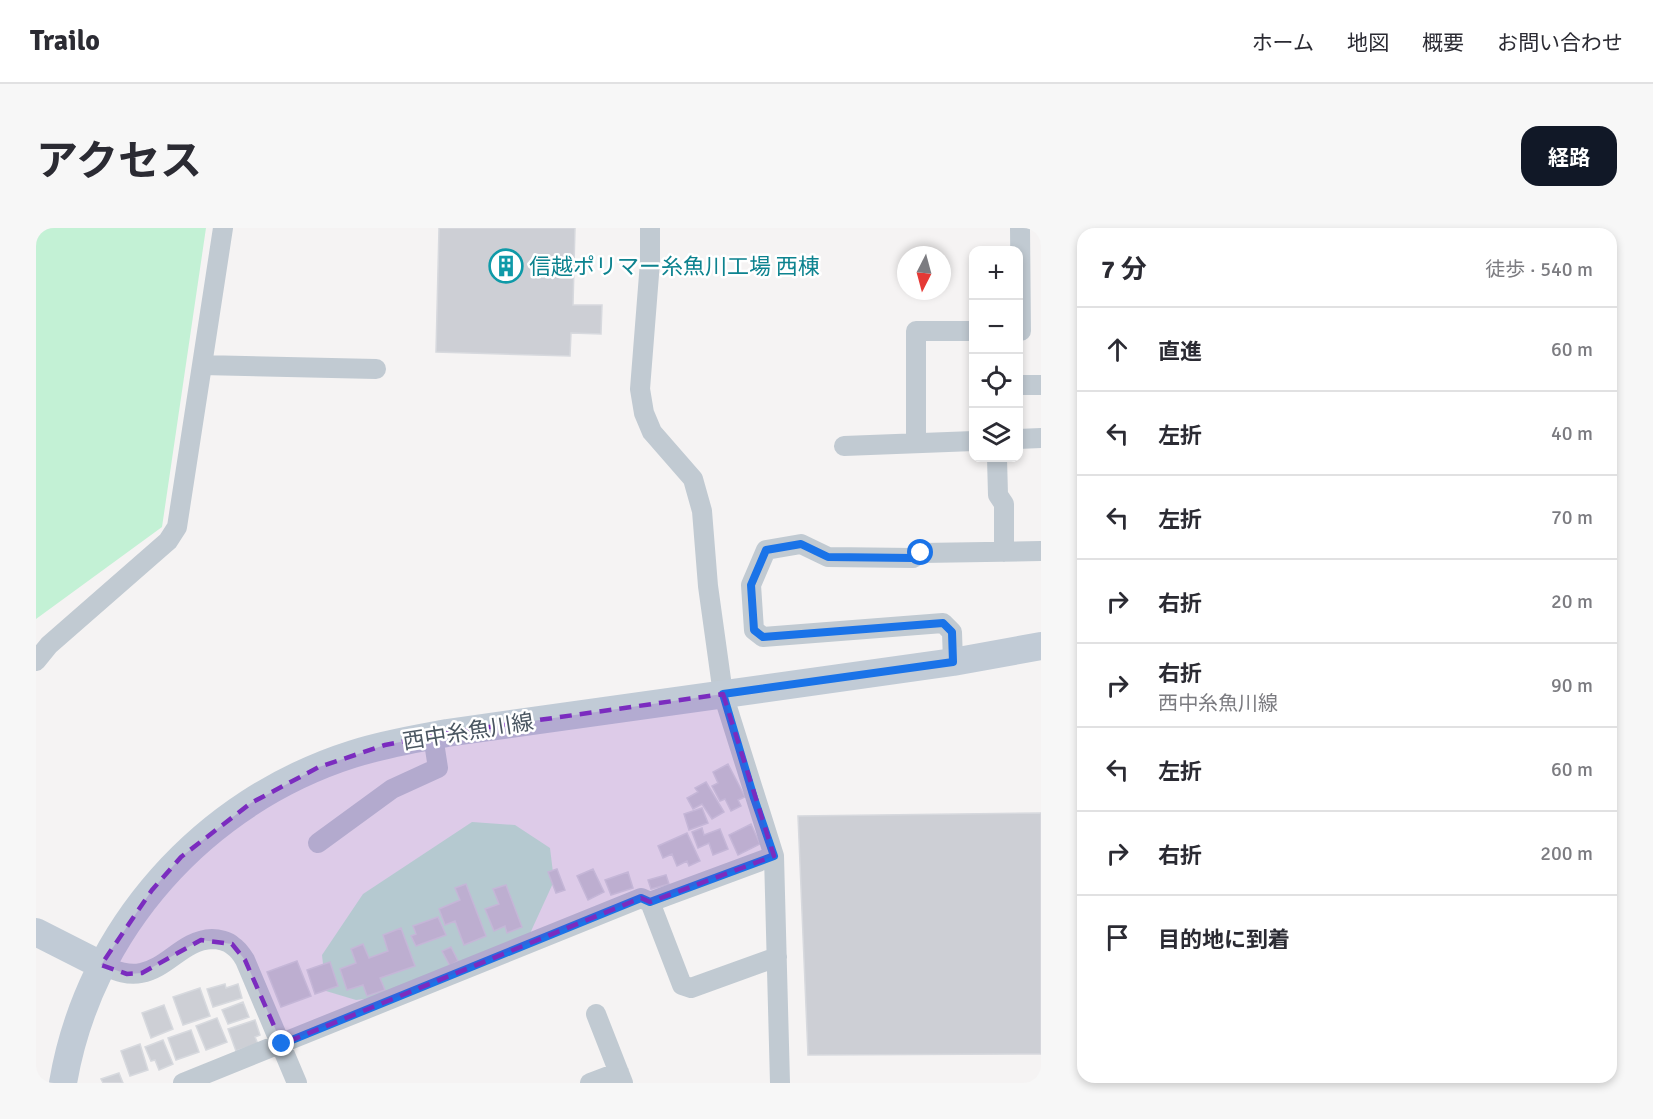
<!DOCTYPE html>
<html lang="ja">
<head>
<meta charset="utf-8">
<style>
  :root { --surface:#fff; --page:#f7f7f7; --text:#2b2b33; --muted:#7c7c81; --line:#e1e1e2; --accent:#111827 }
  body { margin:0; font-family:Signika,"Noto Sans JP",sans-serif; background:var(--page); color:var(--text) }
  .controls { position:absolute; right:18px; top:18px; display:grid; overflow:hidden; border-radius:12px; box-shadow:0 3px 9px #0003 }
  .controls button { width:54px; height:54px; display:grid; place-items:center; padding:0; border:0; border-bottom:2px solid var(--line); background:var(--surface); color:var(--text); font:30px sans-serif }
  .compass { position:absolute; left:861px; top:18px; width:54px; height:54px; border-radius:50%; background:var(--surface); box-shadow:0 3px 9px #0003; rotate:186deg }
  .stop { position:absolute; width:18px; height:18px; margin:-14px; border:4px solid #1a73e8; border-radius:50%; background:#fff }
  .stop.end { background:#1a73e8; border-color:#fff; box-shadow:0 2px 6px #0008 }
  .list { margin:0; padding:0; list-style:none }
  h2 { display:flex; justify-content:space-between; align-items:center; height:78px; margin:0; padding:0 24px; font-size:26px }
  h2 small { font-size:20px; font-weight:400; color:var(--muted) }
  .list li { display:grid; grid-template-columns:39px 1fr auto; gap:18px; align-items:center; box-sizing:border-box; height:84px; padding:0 24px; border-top:2px solid var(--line) }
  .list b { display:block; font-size:22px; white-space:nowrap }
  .list p { margin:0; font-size:20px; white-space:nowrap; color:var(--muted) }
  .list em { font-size:20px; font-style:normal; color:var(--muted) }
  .icon { flex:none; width:33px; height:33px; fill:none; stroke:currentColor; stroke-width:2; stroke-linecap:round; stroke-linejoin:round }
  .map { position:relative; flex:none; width:1005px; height:855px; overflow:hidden; border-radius:18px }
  header { display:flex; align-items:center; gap:36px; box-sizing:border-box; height:84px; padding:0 30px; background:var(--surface); border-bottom:2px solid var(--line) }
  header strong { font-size:28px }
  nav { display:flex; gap:33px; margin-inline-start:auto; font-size:21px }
  .intro { display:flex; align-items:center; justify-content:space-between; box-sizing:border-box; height:144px; padding:0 36px }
  h1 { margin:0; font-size:42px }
  .button { padding:15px 27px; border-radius:18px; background:var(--accent); color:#fff; font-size:21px; font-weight:700 }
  main { display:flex; gap:36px; padding:0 36px }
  aside { flex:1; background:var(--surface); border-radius:18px; box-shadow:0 3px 9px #0003 }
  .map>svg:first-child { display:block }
</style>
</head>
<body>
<header>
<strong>Trailo</strong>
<nav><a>ホーム</a><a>地図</a><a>概要</a><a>お問い合わせ</a></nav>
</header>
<div class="intro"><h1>アクセス</h1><a class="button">経路</a></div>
<main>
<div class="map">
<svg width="1005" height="855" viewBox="0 0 1005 855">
  <rect width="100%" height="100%" fill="#f5f3f3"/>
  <path fill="#c3f1d5" d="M0,0H170L126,299L0,391Z
    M436,594L479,597L514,620L518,653L491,712L353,768L320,772L290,763L286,727L327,666Z"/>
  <path fill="#cdcfd5" stroke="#d7d9de" stroke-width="1.5" d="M403,0H539L537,77H566L565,106L535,105L534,128L400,124Z
    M692,536L709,569L702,572L705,578L695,583L689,571L684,573L676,558L682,555L677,544Z
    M670,554L688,584L676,591L666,576L657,581L651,570L662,564L659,560Z
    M666,580L672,595L653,602L648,586Z
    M1005,585V826L772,827L762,588Z
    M715,596L724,616L702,627L693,607Z
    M666,600L668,607L684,601L692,621L677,627L673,615L662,620L656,604Z
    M651,605L664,633L653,638L651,633L641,638L636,626L627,630L622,618Z
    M521,641L529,662L520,665L512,644Z
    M557,641L568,664L552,672L541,648Z
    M592,644L597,660L575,667L569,652Z
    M630,647L633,656L615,661L612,652Z
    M430,656L450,708L428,717L419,693L409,697L403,681L424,672L419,660Z
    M470,657L486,699L471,705L469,698L458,703L449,681L463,676L457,661Z
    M402,689L410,707L380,718L375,708L380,706L377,698Z
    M365,700L379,738L344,750L349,762L331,768L327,757L311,762L304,741L320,735L315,721L327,716L333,730L352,723L347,707Z
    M415,719L422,733L414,738L406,723Z
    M261,733L275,768L245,779L231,744Z
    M294,734L302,758L279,766L271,742Z
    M189,756L190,760L202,756L206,770L177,779L171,761Z
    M164,760L174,788L147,797L137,769Z
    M207,774L213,789L192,796L186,782Z
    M128,777L137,801L115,810L106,785Z
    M181,790L191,814L170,822L160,798Z
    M219,792L224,807L219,809L222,816L200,823L192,801Z
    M155,802L163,824L140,832L132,810Z
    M127,812L137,836L123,842L119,832L115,833L109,819Z
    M104,816L112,842L94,848L85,823Z
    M83,845L87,855H67L65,851Z"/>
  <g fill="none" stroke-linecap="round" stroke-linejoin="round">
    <path stroke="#c1cad2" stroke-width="20" d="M614,0V34L604,161L608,185L616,204L657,251L666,283L672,358L687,466L738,628L744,855
      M982,103H985L984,0
      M166,137L187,0
      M982,157H1005
      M982,211L1005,210
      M880,215V103H938
      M808,218L938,213
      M961,230L962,267L968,276V324
      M0,433L13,417L132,313L141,299L166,137L340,141
      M917,434L916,404L907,395L727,409L718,402L715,357L730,322L765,316L792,329L877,330L885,325L1005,323
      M282,615L356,561L402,540L397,508
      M614,674L646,757L655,760L741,729
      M65,737C78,742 91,748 105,745C132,740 147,712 176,711C182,711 192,713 197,718C202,721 206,727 209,732L261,855
      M560,786L587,855
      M147,855L605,670L614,674L738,628
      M554,855L583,844"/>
    <path stroke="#c1cbd6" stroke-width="28" d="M0,704L65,737
      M27,855C53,701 168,573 317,526C348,516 379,511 411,505L917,434L1005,418"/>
  </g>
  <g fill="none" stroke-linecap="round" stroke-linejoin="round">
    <path stroke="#1a73e8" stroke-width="8" d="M246,816L605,670L614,674L738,628L718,570L687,466L917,434L916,404L907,395L727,409L718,402L715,357L730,322L765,316L792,329L877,330L885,325"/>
  </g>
  <path fill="#7b2cbf" fill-opacity="0.2" stroke="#7b2cbf" stroke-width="4.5" stroke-dasharray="12 8" stroke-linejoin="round" d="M687,466L738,628L614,674L605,670L246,816L209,732L196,716L165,712L106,745L91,746L65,737L116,662L145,629L215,575L283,539L349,517L411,505Z"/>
  <defs>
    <g id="building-ring" transform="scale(1.725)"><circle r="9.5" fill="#fff" stroke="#0f9aa8" stroke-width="1.5"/><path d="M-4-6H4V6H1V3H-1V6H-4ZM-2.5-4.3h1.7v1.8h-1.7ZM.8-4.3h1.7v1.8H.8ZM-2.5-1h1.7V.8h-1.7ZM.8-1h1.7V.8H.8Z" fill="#0f9aa8"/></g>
  </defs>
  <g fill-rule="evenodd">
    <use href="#building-ring" x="470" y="38"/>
  </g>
  <g text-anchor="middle" stroke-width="5" stroke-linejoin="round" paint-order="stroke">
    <g font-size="22" fill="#0d838f" stroke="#fff" text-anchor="start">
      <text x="493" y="46">信越ポリマー糸魚川工場 西棟</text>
    </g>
    <g font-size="22" fill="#4a5661" stroke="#fff">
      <text transform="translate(432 503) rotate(-9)" y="8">西中糸魚川線</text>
    </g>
  </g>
</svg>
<div class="controls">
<button>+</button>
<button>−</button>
<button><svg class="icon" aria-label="locate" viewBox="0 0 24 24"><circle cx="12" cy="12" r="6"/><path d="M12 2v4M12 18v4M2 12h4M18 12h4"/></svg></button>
<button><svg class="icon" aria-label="layers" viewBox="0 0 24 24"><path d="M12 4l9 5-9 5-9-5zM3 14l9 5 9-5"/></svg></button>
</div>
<svg class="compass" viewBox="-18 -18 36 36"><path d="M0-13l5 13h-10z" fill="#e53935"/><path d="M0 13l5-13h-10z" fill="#7c7c81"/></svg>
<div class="stop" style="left:885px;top:325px"></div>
<div class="stop end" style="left:246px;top:816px"></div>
</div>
<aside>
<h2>7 分<small>徒歩 · 540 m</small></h2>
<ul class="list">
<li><svg class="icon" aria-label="ahead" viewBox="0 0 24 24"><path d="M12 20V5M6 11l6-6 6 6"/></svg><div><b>直進</b></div><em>60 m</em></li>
<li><svg class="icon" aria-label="left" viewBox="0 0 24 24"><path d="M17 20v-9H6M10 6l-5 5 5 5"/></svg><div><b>左折</b></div><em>40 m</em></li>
<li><svg class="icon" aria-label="left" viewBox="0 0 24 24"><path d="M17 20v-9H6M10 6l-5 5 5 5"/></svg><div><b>左折</b></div><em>70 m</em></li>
<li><svg class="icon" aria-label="right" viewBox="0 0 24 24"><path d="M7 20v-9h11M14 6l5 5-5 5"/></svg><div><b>右折</b></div><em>20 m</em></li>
<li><svg class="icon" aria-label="right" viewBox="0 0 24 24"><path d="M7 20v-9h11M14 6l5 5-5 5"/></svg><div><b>右折</b><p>西中糸魚川線</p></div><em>90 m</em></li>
<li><svg class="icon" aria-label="left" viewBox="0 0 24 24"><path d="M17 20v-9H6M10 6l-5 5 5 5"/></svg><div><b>左折</b></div><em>60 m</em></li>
<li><svg class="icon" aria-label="right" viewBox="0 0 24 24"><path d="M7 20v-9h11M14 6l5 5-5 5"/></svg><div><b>右折</b></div><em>200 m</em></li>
<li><svg class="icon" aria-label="arrive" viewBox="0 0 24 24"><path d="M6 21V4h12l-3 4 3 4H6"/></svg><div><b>目的地に到着</b></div></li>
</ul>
</aside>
</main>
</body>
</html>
